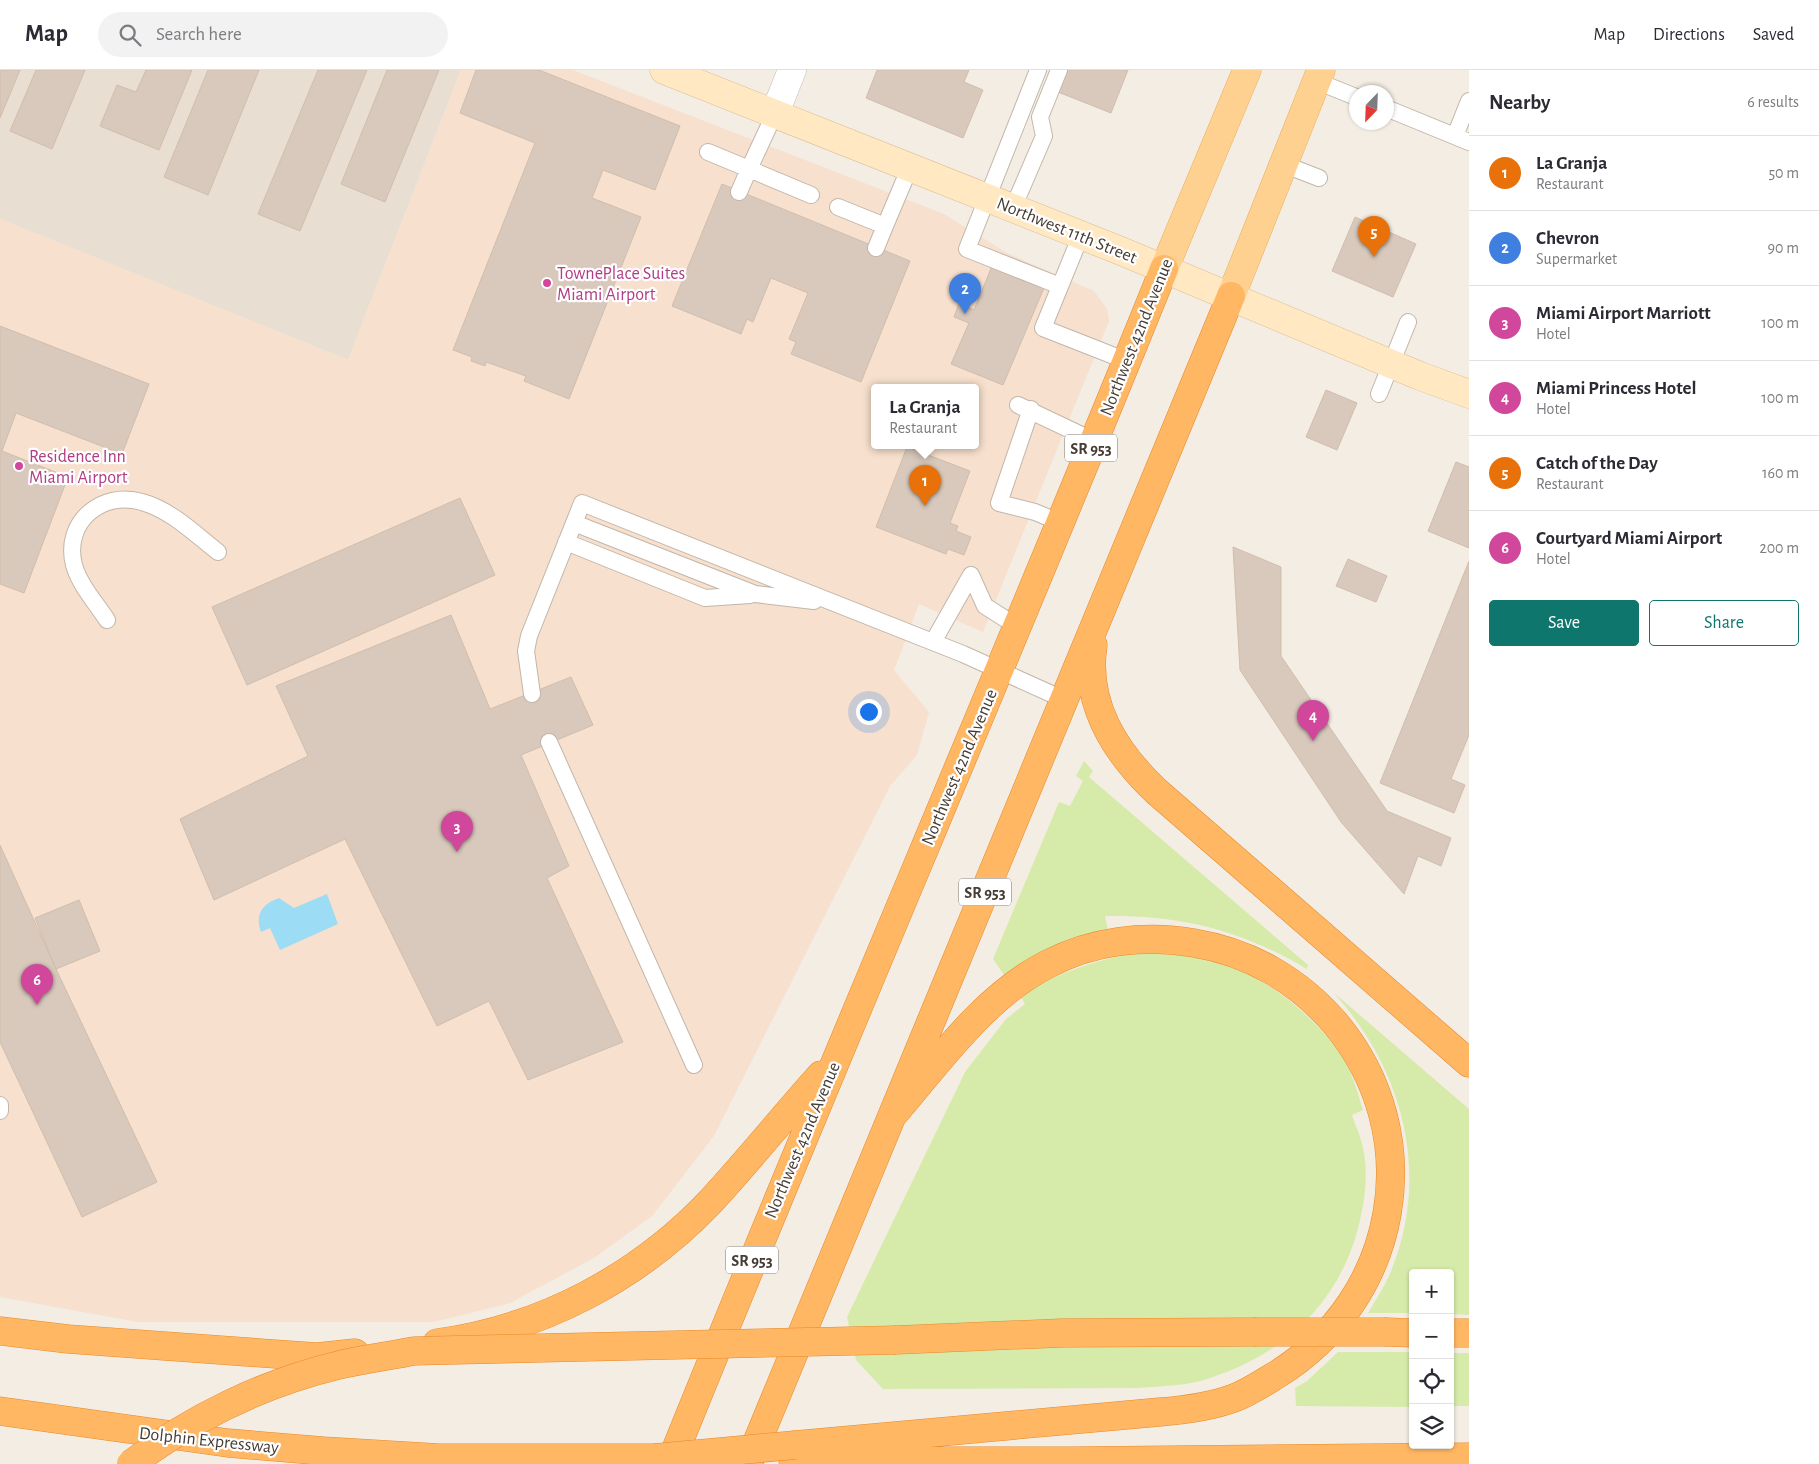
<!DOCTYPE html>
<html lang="en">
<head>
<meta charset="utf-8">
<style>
  :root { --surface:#fff; --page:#f2f2f3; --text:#2b2b33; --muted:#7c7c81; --line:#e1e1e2; --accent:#0f766e }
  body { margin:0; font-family:"Alegreya Sans",sans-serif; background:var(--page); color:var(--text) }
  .controls { position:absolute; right:15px; bottom:15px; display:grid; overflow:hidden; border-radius:5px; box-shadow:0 1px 4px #0004 }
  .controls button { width:45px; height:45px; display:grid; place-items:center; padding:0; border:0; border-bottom:1px solid var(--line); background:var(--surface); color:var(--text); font:25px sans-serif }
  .compass { position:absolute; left:1349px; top:15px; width:45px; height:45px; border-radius:50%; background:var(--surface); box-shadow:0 1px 4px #0004; rotate:203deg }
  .you { position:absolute; left:868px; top:641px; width:18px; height:18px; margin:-12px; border:4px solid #fff; border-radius:50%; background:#1a73e8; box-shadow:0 0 0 8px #1a73e833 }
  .badge { display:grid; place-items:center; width:32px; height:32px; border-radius:50%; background:var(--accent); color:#fff; font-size:16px; font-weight:700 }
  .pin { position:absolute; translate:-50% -41px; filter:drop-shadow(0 1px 2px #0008) }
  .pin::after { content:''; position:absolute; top:26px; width:18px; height:15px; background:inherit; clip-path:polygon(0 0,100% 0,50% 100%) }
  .popup { position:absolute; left:871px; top:314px; width:108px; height:65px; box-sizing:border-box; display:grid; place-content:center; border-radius:5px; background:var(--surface); filter:drop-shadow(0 1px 4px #0005); font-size:16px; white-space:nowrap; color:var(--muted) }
  .popup b { font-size:19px; color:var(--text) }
  .popup::after { content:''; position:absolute; left:50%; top:100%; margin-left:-10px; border:10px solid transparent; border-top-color:var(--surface) }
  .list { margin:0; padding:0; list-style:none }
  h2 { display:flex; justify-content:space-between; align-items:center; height:65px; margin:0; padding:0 20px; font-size:21px }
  h2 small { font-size:16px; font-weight:400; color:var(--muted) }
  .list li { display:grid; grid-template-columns:32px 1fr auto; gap:15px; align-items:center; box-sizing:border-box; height:75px; padding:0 20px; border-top:1px solid var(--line) }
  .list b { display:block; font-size:19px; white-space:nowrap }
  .list p { margin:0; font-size:16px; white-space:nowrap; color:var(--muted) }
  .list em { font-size:16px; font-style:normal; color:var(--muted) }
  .actions { display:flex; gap:10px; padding:15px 20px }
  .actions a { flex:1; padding:11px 0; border:1px solid var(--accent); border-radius:5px; text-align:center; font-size:18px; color:var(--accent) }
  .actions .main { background:var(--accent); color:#fff }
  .icon { flex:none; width:28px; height:28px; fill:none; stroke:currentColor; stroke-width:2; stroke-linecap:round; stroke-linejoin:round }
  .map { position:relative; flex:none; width:1469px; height:1394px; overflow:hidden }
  header { display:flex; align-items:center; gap:30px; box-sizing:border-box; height:70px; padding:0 25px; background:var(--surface); border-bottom:1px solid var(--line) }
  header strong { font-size:24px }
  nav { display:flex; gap:28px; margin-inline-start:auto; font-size:18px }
  .search { width:350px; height:45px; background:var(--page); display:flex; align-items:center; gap:12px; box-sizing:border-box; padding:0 18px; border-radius:28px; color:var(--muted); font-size:19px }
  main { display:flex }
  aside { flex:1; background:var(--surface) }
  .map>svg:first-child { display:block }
</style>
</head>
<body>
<header>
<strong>Map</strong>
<div class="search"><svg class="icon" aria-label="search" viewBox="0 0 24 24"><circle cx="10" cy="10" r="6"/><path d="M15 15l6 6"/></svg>Search here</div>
<nav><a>Map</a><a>Directions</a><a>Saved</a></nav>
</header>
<main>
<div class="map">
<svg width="1469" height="1394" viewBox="0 0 1469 1394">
  <rect width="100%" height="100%" fill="#f3ede4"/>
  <path fill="#e8ded2" d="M0,0H461L348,290L0,149Z"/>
  <path fill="#f7e0cd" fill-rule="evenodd" d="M461,0H573L944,144L1007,183L1094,221L1107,239L1109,251L983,562L919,534L894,600L929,642L917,685L890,716L714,1066L652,1146L594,1188L510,1233L434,1252H138L0,1227V149L348,290ZM875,317H975V375H875Z"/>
  <path fill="#d6ebaa" d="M1084,691L1093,701L1089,707L1308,895L1307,899C1241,860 1181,845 1105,846L1108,861L1029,890L1004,905L993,889L1059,732L1070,736L1083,711L1076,706Z
    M1128,884C1164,883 1204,884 1237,899C1276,915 1325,956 1346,993C1354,1008 1358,1024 1363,1040L1352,1045C1355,1055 1360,1064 1362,1074C1368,1096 1366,1123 1361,1145C1345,1227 1288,1283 1210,1308C1187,1316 1163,1316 1139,1318L883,1319L856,1290L847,1247L965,1002L1006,949L1025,934L1020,926C1054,904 1089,893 1128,884Z
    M1333,922L1469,1039V1245L1450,1244V1203H1413V1243H1368C1375,1231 1383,1219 1389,1206C1432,1106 1404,1000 1333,922Z
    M1338,1282H1413V1337L1296,1336L1295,1318L1307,1311Z
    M1450,1283H1469V1336H1450Z"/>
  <path fill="#9cdcf5" d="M327,824L338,854L280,880L270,858L261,862C255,844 262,834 279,828L294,838Z"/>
  <path fill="#d9c9bc" stroke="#d1bdac" d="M0,0H20L0,48Z
    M36,0H85L52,79L10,61Z
    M146,0H192L159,80L100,56L117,15L136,22Z
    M208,0H259L208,125L164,107Z
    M318,0H367L300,161L258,144Z
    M387,0H439L385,132L341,114Z
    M476,0H539L680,56L655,120L603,100L592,128L641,147L569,329L524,311L526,306L486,292L485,296L471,291L472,287L453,280L535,73L460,43Z
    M877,0H969L964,12L983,20L963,68L866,28Z
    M1067,0H1128L1111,43L1058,22Z
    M722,114L910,191L861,312L791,284L796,272L789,269L808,223L771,208L753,252L747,249L741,264L672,236Z
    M1355,147L1416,174L1393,227L1332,201Z
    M992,196L1044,218L1003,315L951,294L969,253L954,247L959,233L974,240Z
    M0,256L149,314L122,384L16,343L2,381L68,407L24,523L0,514Z
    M1326,320L1357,333L1337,380L1306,367Z
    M907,377L970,401L950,453L958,456L956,461L971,467L964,485L948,479L946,484L876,457Z
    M1456,392L1469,397V478L1428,461Z
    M460,428L495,505L247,615L212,537Z
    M1233,477L1281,497V586L1387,741L1451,768L1441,796L1418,786L1404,824L1341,752L1240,600Z
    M1348,489L1387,506L1376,532L1336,516Z
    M1469,491V665L1451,709L1465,715L1454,743L1380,713Z
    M451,545L490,639L571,607L593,655L521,685L569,796L547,808L623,972L528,1010L489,931L437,956L345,769L214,830L180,749L308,686L276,616Z
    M0,775L56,899L157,1112L82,1147L0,972Z
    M79,830L100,881L56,899L35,848Z"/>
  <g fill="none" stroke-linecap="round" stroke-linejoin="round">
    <g stroke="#c2b6a9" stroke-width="18">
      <path id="lane" d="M1038,0L967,179L1060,216
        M1316,11L1356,27
        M1386,38L1469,72
        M1455,66L1469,31
        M708,82L749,99L775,43
        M1283,94L1319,108
        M739,122L749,99L811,125
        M838,137L885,156L910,97
        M1013,138L1044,66L1040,47L1059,0
        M1081,165L1043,258L1127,291
        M876,178L885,156
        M1379,324L1408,252
        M1018,335L1094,371
        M1031,339L999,433L1035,442L1061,453
        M574,453L755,524L814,531
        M566,472L705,528L750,525
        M971,505L985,536L1018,557
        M107,550C96,533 79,514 74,495C63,452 102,420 142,432C171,440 195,464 218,482
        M933,572L971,505
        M532,624L526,581L529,566L582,433L963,584L1065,630
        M549,672L694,995
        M0,1035V1041"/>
    </g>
    <g stroke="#c2b6a9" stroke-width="29">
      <path id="street" d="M775,43L792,0"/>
    </g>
    <g stroke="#dabe92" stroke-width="29">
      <path id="secondary" d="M664,0L1121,181L1420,306L1469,324"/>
    </g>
    <g stroke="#ebad5a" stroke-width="29">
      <path id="primary" d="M1164,199L1247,0
        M1231,226L1321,0"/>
    </g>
    <g stroke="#e7892a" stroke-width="29">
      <path id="highway" d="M1093,575C1084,634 1115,682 1156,721L1469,993
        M0,1261L68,1269L317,1287L355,1283
        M1387,1262L1413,1263
        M1450,1263H1469
        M896,1270L1062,1263L1254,1262
        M437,1273C542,1259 639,1207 711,1131C749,1090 784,1046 821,1005
        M0,1341L228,1373L323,1381L439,1388H655
        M795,1375L1160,1342C1185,1340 1210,1337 1234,1328C1248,1323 1263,1313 1276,1305C1400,1229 1429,1065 1335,953C1298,910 1249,882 1194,873C1145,864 1092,871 1048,894C983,927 939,992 892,1046
        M793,1391H1074L1469,1387
        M670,1394C831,994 1003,599 1164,199
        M748,1394L1231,226"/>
    </g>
    <use href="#lane" stroke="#fff" stroke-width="16"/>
    <use href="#street" stroke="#fff" stroke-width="28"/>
    <use href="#secondary" stroke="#ffe8c2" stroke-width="28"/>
    <use href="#primary" stroke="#ffd191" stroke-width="28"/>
    <use href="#highway" stroke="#ffb763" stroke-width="28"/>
    <g stroke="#e7892a" stroke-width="29" stroke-linecap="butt">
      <path id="highway-bridge" d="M1254,1262H1387
        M655,1388L795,1375
        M131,1394C192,1348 264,1313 339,1295C364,1289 389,1286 414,1281L896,1270"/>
    </g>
    <use href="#highway-bridge" stroke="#ffb763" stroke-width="28"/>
  </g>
  <g fill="#d1479c" stroke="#fff" stroke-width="2">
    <circle cx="547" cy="213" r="5"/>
    <circle cx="19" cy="396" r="5"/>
  </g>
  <g text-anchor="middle" stroke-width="4.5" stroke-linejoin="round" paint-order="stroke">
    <g fill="#fff" stroke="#7e7671" stroke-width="1">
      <rect x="1065" y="364.5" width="52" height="27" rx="4"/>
      <rect x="959" y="808.5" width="52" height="27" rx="4"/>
      <rect x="726" y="1176.5" width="52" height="27" rx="4"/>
    </g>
    <g font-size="16" font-weight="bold" fill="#463c34">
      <text x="1091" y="384">SR 953</text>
      <text x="985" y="828">SR 953</text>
      <text x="752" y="1196">SR 953</text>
    </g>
    <g font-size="18" fill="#463c34" stroke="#fff">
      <text transform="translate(1067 160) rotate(22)" y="6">Northwest 11th Street</text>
      <text transform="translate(1136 267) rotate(-68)" y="6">Northwest 42nd Avenue</text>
      <text transform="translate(959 697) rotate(-67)" y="6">Northwest 42nd Avenue</text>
      <text transform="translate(802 1070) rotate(-67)" y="6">Northwest 42nd Avenue</text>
      <text transform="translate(209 1370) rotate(6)" y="6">Dolphin Expressway</text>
    </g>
    <g font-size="18" fill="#b23c85" stroke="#fff" text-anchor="start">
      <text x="557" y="209">TownePlace Suites<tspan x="557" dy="21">Miami Airport</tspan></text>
      <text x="29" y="392">Residence Inn<tspan x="29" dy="21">Miami Airport</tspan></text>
    </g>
  </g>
</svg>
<div class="controls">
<button>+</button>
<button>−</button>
<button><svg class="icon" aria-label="locate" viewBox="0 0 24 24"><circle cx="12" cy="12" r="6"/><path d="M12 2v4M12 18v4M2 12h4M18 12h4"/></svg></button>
<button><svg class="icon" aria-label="layers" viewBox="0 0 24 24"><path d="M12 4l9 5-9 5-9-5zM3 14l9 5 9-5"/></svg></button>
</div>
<svg class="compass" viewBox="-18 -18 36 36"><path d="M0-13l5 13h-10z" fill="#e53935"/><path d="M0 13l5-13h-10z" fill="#7c7c81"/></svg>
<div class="you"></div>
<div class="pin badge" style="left:925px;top:436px;background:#e8710a">1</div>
<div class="popup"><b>La Granja</b>Restaurant</div>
<div class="pin badge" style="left:965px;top:244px;background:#3f7fe0">2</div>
<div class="pin badge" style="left:457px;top:782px;background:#d1479c">3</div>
<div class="pin badge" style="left:1313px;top:671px;background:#d1479c">4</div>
<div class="pin badge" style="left:1374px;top:187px;background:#e8710a">5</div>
<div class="pin badge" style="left:37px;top:935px;background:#d1479c">6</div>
</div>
<aside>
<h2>Nearby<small>6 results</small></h2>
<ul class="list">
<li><span class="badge" style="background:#e8710a">1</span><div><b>La Granja</b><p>Restaurant</p></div><em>50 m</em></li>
<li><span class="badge" style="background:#3f7fe0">2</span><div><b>Chevron</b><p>Supermarket</p></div><em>90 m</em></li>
<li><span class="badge" style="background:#d1479c">3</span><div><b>Miami Airport Marriott</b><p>Hotel</p></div><em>100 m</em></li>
<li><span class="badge" style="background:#d1479c">4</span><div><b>Miami Princess Hotel</b><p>Hotel</p></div><em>100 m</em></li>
<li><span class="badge" style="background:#e8710a">5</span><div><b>Catch of the Day</b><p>Restaurant</p></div><em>160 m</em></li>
<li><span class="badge" style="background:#d1479c">6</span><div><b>Courtyard Miami Airport</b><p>Hotel</p></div><em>200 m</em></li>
</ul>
<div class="actions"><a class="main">Save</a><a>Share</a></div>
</aside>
</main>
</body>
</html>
